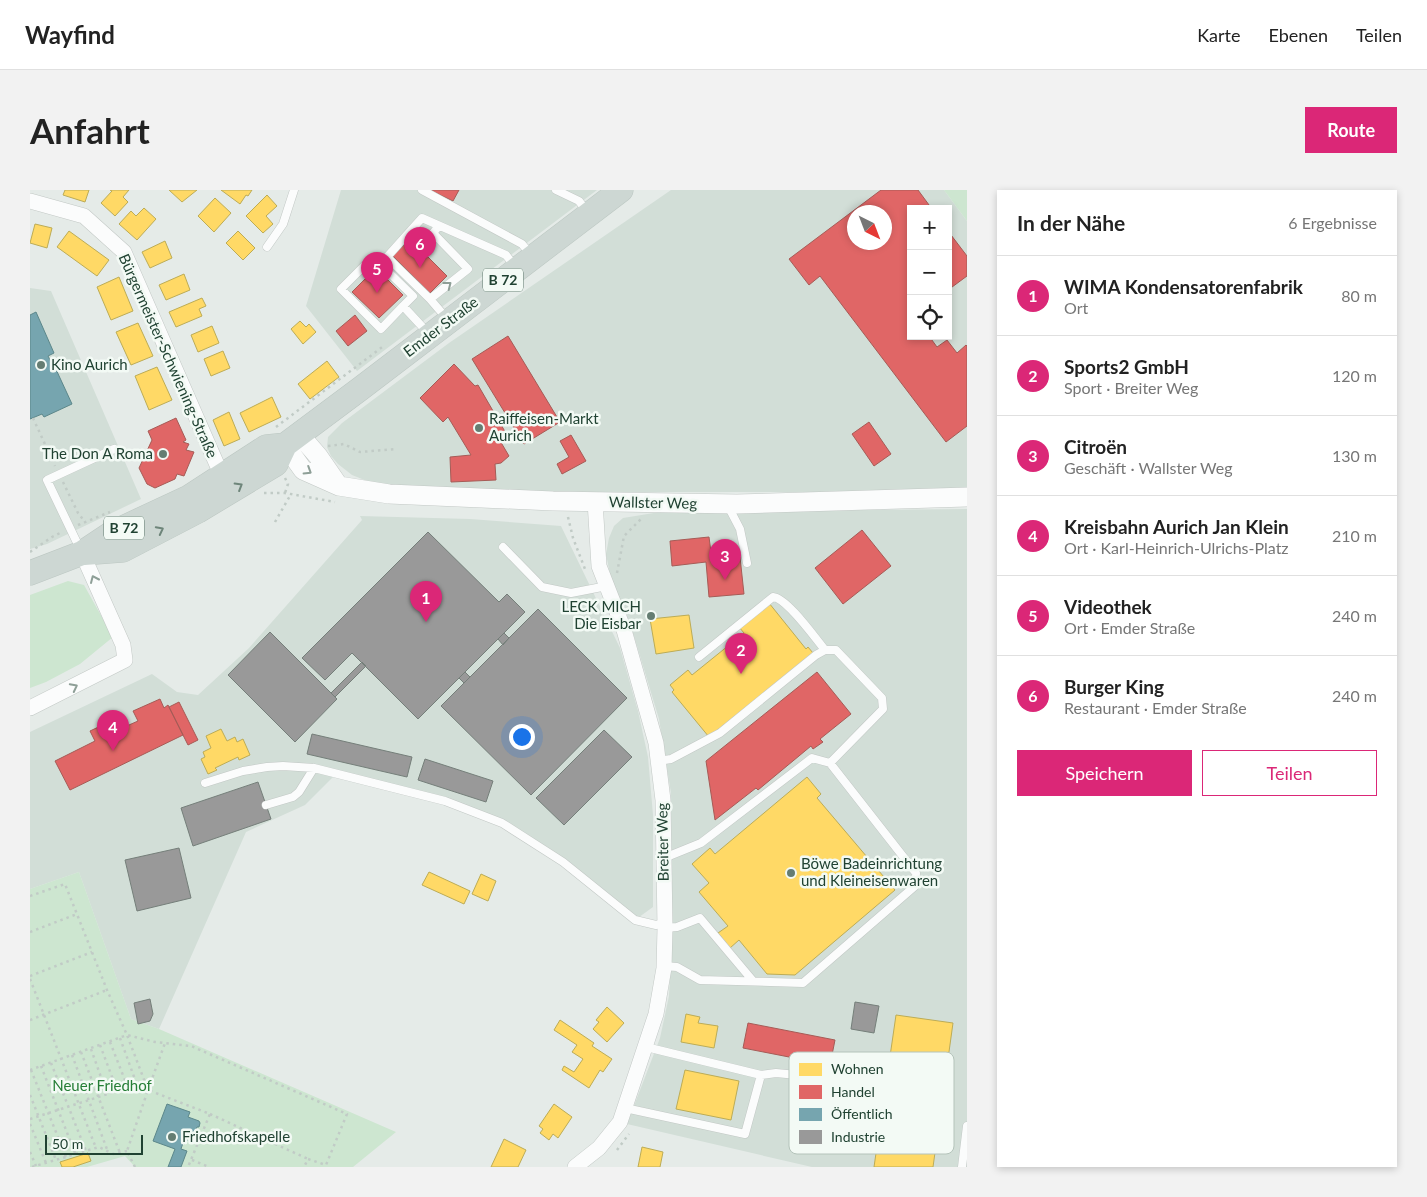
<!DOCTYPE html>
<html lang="de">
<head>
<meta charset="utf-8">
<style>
  :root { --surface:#fff; --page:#f2f2f2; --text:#222; --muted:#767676; --line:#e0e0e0; --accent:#db2777 }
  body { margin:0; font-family:Lato,sans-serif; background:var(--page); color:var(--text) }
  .controls { position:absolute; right:15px; top:15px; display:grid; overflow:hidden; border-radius:0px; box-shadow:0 2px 8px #0003 }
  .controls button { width:45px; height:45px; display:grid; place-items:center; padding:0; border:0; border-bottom:1px solid var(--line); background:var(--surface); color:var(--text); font:25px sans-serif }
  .compass { position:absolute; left:817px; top:15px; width:45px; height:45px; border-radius:50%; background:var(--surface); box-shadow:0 2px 8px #0003; rotate:138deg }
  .scale { position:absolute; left:15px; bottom:12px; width:98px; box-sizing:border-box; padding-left:5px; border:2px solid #204232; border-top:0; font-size:14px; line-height:18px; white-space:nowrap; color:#204232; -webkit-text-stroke:4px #f3faf5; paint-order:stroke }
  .you { position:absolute; left:491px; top:546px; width:18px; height:18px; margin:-12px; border:4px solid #fff; border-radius:50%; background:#1a73e8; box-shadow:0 0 0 8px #1a73e833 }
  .badge { display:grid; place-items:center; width:32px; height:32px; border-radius:50%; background:var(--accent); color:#fff; font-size:16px; font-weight:700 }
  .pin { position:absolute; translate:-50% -41px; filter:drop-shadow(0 1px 2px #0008) }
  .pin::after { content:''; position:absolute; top:26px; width:18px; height:15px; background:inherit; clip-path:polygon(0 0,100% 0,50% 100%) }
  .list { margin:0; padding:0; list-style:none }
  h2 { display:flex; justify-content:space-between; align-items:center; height:65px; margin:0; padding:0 20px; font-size:21px }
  h2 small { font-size:16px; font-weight:400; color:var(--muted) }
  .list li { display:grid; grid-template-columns:32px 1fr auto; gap:15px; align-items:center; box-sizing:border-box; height:80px; padding:0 20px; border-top:1px solid var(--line) }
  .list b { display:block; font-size:19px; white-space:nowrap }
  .list p { margin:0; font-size:16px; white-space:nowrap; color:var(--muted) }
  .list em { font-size:16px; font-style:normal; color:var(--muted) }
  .actions { display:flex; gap:10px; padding:15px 20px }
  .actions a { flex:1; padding:11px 0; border:1px solid var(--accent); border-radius:0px; text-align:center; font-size:18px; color:var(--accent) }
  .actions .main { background:var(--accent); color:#fff }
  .icon { flex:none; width:28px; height:28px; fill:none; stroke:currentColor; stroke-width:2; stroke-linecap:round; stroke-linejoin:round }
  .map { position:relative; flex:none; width:937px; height:977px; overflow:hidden; border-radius:0px }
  header { display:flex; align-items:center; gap:30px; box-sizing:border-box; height:70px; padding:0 25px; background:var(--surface); border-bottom:1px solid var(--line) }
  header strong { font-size:24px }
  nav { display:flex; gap:28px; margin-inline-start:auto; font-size:18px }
  .intro { display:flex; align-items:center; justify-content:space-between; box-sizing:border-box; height:120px; padding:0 30px }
  h1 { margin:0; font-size:35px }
  .button { padding:12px 22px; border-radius:0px; background:var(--accent); color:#fff; font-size:18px; font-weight:700 }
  main { display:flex; gap:30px; padding:0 30px }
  aside { flex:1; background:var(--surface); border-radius:0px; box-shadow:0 2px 8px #0003 }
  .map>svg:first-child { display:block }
</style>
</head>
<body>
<header>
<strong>Wayfind</strong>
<nav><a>Karte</a><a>Ebenen</a><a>Teilen</a></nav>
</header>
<div class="intro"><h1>Anfahrt</h1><a class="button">Route</a></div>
<main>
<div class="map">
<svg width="937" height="977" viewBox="0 0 937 977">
  <rect width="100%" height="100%" fill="#e5ebe8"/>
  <path fill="#d2ded7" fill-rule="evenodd" d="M311,0H567L327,181L276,116Z
    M641,0H914L937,31V302H411L342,293L322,285L308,274L301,266L297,257L298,247L312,233L419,153ZM881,19H918V146H881ZM824,22H854V52H824Z
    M0,98L21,101L111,309L17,354L0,359Z
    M937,319V977H782L597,934L630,848L639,806L642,744L641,603L629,529L604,446L580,384L576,364L579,348L584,336L593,328L630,322Z
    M330,326L440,329L531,336L590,458L608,521L618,567L623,625V717L605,730L536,671L472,633L415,611L306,584L275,615L216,642L129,839L101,829L49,682L0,699V542L122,484L147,502L168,505L219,458L332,330Z"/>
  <path fill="#cde6d0" d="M914,0H937V31Z
    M38,391L54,395L83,447L50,474L16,492L0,498V405Z
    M49,682L101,829L129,839L366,942L323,977H105L95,966L57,977H0V699Z"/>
  <path fill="#ffd966" stroke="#bcac56" d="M35,0H59L55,12L33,5Z
    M80,0H99L93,7L98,12L85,26L71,13L82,1Z
    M139,0H167L152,12Z
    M191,0H222L218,6L216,5L210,14Z
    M237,5L247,16L236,26L243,34L233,43L216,26Z
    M185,8L201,23L184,42L168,26Z
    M114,18L126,29L107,50L89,34L101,21L106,26Z
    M5,34L22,38L17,58L0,53Z
    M39,41L79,70L67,86L27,57Z
    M208,41L225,58L213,70L196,53Z
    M135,51L142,68L120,78L112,62Z
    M154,84L160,100L136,110L129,95Z
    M89,87L103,121L81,130L67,97Z
    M172,108L176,116L169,119L172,126L146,137L139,122Z
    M270,131L276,137L279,134L286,142L273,154L261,139Z
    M108,133L123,166L101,175L86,142Z
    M182,136L189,153L168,162L161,145Z
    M193,161L200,178L181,186L174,169Z
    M297,171L309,187L280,209L268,194Z
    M127,177L142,210L119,220L105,186Z
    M242,207L251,227L219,242L210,223Z
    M199,222L210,249L194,256L183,230Z
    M739,413L776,459L778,457L783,463L679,547L642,502L644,500L640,495L658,480L662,485L714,443L709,437Z
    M659,425L664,458L626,464L620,429Z
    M191,539L197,551L205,547L207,552L213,549L220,565L209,570L208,567L185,578L187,580L178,584L171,569L175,567L173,562L181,558L176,546Z
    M777,587L791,604L787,608L865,700L765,785L737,784L709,750L700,758L688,743L698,736L669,702L679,693L662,674L680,658L685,664Z
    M399,682L440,701L434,714L392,695Z
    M451,684L466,691L458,711L442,704Z
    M577,817L594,833L577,852L563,839L569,832L566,830Z
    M656,824L670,827L668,833L688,836L684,858L651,852Z
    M866,825L923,833L903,977H844Z
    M530,830L564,853L562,856L582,869L573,882L570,880L559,898L532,880L534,876L544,882L553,869L542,862L547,855L524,840Z
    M655,880L709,891L701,930L646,919Z
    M524,914L542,927L528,948L523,944L519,950L510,943L513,939L509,936Z
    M474,949L496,960L488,977H461Z
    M612,957L633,962L630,977H608Z
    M58,963L61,971L43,977H32L30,972Z"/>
  <path fill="#e06666" stroke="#a65b56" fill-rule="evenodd" d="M400,0H429L423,11Z
    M851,0H888L902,19H881V146H899L907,157L917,150L927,163L936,155L937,156V236L916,252L790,86L779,95L759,69ZM824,22H854V52H824Z
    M918,41L937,66V86L918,100Z
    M380,49L417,86L400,103L363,66Z
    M346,78L373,105L349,128L322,102Z
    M325,125L337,141L318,156L306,141Z
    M478,146L530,232L494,254L442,169Z
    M424,174L445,196L448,195L477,245L469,249L479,266L471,273L465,274L466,290L421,292L420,267L441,265L418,227L413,232L390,208Z
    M146,228L156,250L153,252L159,254L156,260L164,262L154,286L147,284L145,289L125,298L117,294L109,278L122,250L118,241Z
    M839,232L861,264L844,276L822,244Z
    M541,245L556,271L532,284L527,274L539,267L530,251Z
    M832,340L861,376L813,414L785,378Z
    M679,347L682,370L710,367L714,404L679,407L676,372L642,376L640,351Z
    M787,482L821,524L790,549L793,552L783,559L781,556L728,600L726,598L685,630L676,571Z
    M130,509L134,518L138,515L153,545L40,600L25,571L65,551L60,541L77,533L81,543L108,531L103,521Z
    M149,512L168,550L158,555L139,517Z
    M718,833L805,850L800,875L713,858Z"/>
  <path fill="#76a5af" stroke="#5c878a" d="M6,122L24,163L18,166L23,176L24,175L42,214L14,227L12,224L0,229V125Z
    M137,914L160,922L158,927L169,931L170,933L169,937H167L165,941H163L161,945H160L155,954L153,953L151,959L157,961L151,977H138L145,959L123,951Z"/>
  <path fill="#999" stroke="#757f7a" d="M398,342L469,412L477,404L495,422L388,529L322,463L295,490L272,468Z
    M508,419L597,508L501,605L411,516Z
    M240,442L307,509L265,552L198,485Z
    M474,443L479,448L473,455L468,449Z
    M332,472L336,476L305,507L301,503Z
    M435,482L440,487L434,493L429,488Z
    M574,540L602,567L534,635L506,608Z
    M282,544L382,567L377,587L277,564Z
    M395,569L463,591L456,612L388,590Z
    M228,592L241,629L163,656L151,618Z
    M149,658L161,708L107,721L95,670Z
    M120,809L123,824L120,831L108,834L104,813Z
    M825,812L849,816L844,843L821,839Z"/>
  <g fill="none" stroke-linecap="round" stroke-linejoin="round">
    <g stroke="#c2c8c5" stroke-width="9">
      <path id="service" d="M392,0L492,54L501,65
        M526,0L549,11L558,23
        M409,36L403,43L438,79L400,109L357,67L392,28L476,65L486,78
        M237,57L253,34L264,0
        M400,109L418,130
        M373,116L351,139L311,99L343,67L383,106L373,116L399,144
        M697,314L710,339L717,373
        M473,357L512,397L541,403L577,396
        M51,361L17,290L84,259
        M669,467L743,407C757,408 785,448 795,460
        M628,571L641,569L690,543L786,465L795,460H806L852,508L853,519L800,573
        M175,593L213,581L237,577L253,576L284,578L415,611L472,633L533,672L605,730L626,735L635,733
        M236,615L263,607L269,602L284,578
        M635,738L647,737L670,728L723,791
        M634,776L647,777L670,790L773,793L885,696L886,683L800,573L782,568L671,653L634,668
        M731,885L746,883L799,888
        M595,918L715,944L731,885L616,857
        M932,977L937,936"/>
    </g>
    <g stroke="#c2c8c5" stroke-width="16">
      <path id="minor" d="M0,11L54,26L94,62L188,277L193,286
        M0,518L95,470L93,455L52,363
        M545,977L569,958L590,932L626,824L634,778L635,738L633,610L626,553L594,440L569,376L565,311"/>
    </g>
    <g stroke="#c2c8c5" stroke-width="20">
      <path id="tertiary" d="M269,244L288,266L308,295
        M255,255L273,280L309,296L359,304L523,311L707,314L937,307"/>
    </g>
    <g stroke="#bcc7c2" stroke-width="25">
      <path id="primary" d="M54,363L93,360L168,321L246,274L255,255
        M0,383L52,363L82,343L159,307L236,257L255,255L330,199L591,0"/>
    </g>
    <path stroke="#c1cbc6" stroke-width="2.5" stroke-dasharray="2.5 4" stroke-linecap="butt" d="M3,228L25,276
      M246,237L355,155
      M298,256L314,254L330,262L367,259
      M255,288L258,294L255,303
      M33,292L48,323L55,332
      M234,303H255L305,312
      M538,327L543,348L555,379
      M245,332L261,304
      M48,335L80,322
      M0,362L22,347L32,342
      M587,383L594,346L611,329
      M0,706L35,694L77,800L97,845L125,852L161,856L317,924L296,975L278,969L274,977
      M0,742L47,724
      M0,786L62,762
      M0,789L66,958
      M0,830L77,800
      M90,848L107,895
      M80,852L98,898
      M70,855L87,900
      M61,859L77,904
      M51,862L90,963
      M42,865L78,962
      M21,873L56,961
      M11,876L45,963
      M0,880L97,845L118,900L135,853
      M1,880L36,967
      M0,905L26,970
      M180,924L278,969
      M0,929L115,892
      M0,934L16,973
      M587,960L599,944
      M0,962L6,976
      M162,970L179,977
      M2,977L69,957L83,964L97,961
      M105,977L97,961L118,900L180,924L158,977"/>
    <use href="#service" stroke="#fbfcfc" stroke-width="8"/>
    <use href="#minor" stroke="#fbfcfc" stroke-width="15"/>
    <use href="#tertiary" stroke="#fbfcfc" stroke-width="19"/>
    <use href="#primary" stroke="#cdd7d3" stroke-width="24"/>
  </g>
  <defs><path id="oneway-chevron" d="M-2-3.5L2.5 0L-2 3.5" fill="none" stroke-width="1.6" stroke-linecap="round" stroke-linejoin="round" transform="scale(1.25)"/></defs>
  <g stroke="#8e9f97">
    <use href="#oneway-chevron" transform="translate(418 95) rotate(-38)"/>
    <use href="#oneway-chevron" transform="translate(278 281) rotate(32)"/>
    <use href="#oneway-chevron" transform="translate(64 389) rotate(-114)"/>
    <use href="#oneway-chevron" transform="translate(44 497) rotate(-27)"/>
  </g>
  <g stroke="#6e857a">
    <use href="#oneway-chevron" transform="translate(209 296) rotate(-31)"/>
    <use href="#oneway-chevron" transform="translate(130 340) rotate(-27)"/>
  </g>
  <g fill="#657d72" stroke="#f3faf5" stroke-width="2">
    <circle cx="11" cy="175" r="5"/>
    <circle cx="449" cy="238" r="5"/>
    <circle cx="133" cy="264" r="5"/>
    <circle cx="621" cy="426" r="5"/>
    <circle cx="761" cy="683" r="5"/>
    <circle cx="142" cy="947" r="5"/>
  </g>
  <g text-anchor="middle" stroke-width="5" stroke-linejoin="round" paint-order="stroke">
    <g fill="#f3faf5" stroke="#5f796c" stroke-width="1">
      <rect x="453" y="78.5" width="40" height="23" rx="4"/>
      <rect x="74" y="326.5" width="40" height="23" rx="4"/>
    </g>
    <g font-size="14" font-weight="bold" fill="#204232">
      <text x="473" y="95">B 72</text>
      <text x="94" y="343">B 72</text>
    </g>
    <g font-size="15" fill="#204232" stroke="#f3faf5">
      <text transform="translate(411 137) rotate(-37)" y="5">Emder Straße</text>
      <text transform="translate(138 166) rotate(66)" y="5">Bürgermeister-Schwiening-Straße</text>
      <text transform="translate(623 313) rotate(1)" y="5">Wallster Weg</text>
      <text transform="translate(633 652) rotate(-91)" y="5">Breiter Weg</text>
    </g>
    <g font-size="15" fill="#204232" stroke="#f3faf5" text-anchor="start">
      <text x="21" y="180">Kino Aurich</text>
      <text x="459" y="234">Raiffeisen-Markt<tspan x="459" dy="17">Aurich</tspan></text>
      <text x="123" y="269" text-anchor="end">The Don A Roma</text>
      <text x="611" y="422" text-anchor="end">LECK MICH<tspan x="611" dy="17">Die Eisbar</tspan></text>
      <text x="771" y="679">Böwe Badeinrichtung<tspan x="771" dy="17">und Kleineisenwaren</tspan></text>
      <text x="152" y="952">Friedhofskapelle</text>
    </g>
    <g font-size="15" fill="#257e36" stroke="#f3faf5">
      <text x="72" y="901">Neuer Friedhof</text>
    </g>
  </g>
  <rect x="759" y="862" width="165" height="102" rx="8" fill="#f3faf5" stroke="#b4c3ba" stroke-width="1"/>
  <rect x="769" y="873" width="23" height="13" fill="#ffd966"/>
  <rect x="769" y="895" width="23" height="14" fill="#e06666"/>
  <rect x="769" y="918" width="23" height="13" fill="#76a5af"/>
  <rect x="769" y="940" width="23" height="14" fill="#999"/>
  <g font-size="14" fill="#204232">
    <text x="801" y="884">Wohnen</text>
    <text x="801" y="907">Handel</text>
    <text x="801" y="929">Öffentlich</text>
    <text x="801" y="952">Industrie</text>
  </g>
</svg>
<div class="controls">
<button>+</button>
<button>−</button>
<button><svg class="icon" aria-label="locate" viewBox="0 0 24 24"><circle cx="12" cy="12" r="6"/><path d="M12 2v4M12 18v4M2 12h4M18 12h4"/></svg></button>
</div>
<svg class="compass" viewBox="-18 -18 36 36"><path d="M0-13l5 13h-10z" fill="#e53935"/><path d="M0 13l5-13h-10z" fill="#767676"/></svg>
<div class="scale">50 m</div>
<div class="you"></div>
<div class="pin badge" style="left:396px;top:432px">1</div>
<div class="pin badge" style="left:711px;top:484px">2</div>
<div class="pin badge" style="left:695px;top:390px">3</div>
<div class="pin badge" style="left:83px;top:561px">4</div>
<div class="pin badge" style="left:347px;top:103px">5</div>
<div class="pin badge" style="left:390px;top:78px">6</div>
</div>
<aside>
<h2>In der Nähe<small>6 Ergebnisse</small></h2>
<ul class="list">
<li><span class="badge">1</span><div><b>WIMA Kondensatorenfabrik</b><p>Ort</p></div><em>80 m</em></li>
<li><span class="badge">2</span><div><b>Sports2 GmbH</b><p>Sport · Breiter Weg</p></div><em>120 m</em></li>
<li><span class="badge">3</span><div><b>Citroën</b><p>Geschäft · Wallster Weg</p></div><em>130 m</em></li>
<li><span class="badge">4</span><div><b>Kreisbahn Aurich Jan Klein</b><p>Ort · Karl-Heinrich-Ulrichs-Platz</p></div><em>210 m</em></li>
<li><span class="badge">5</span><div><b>Videothek</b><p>Ort · Emder Straße</p></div><em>240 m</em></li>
<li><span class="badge">6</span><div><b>Burger King</b><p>Restaurant · Emder Straße</p></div><em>240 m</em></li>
</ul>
<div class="actions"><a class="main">Speichern</a><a>Teilen</a></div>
</aside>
</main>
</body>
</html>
